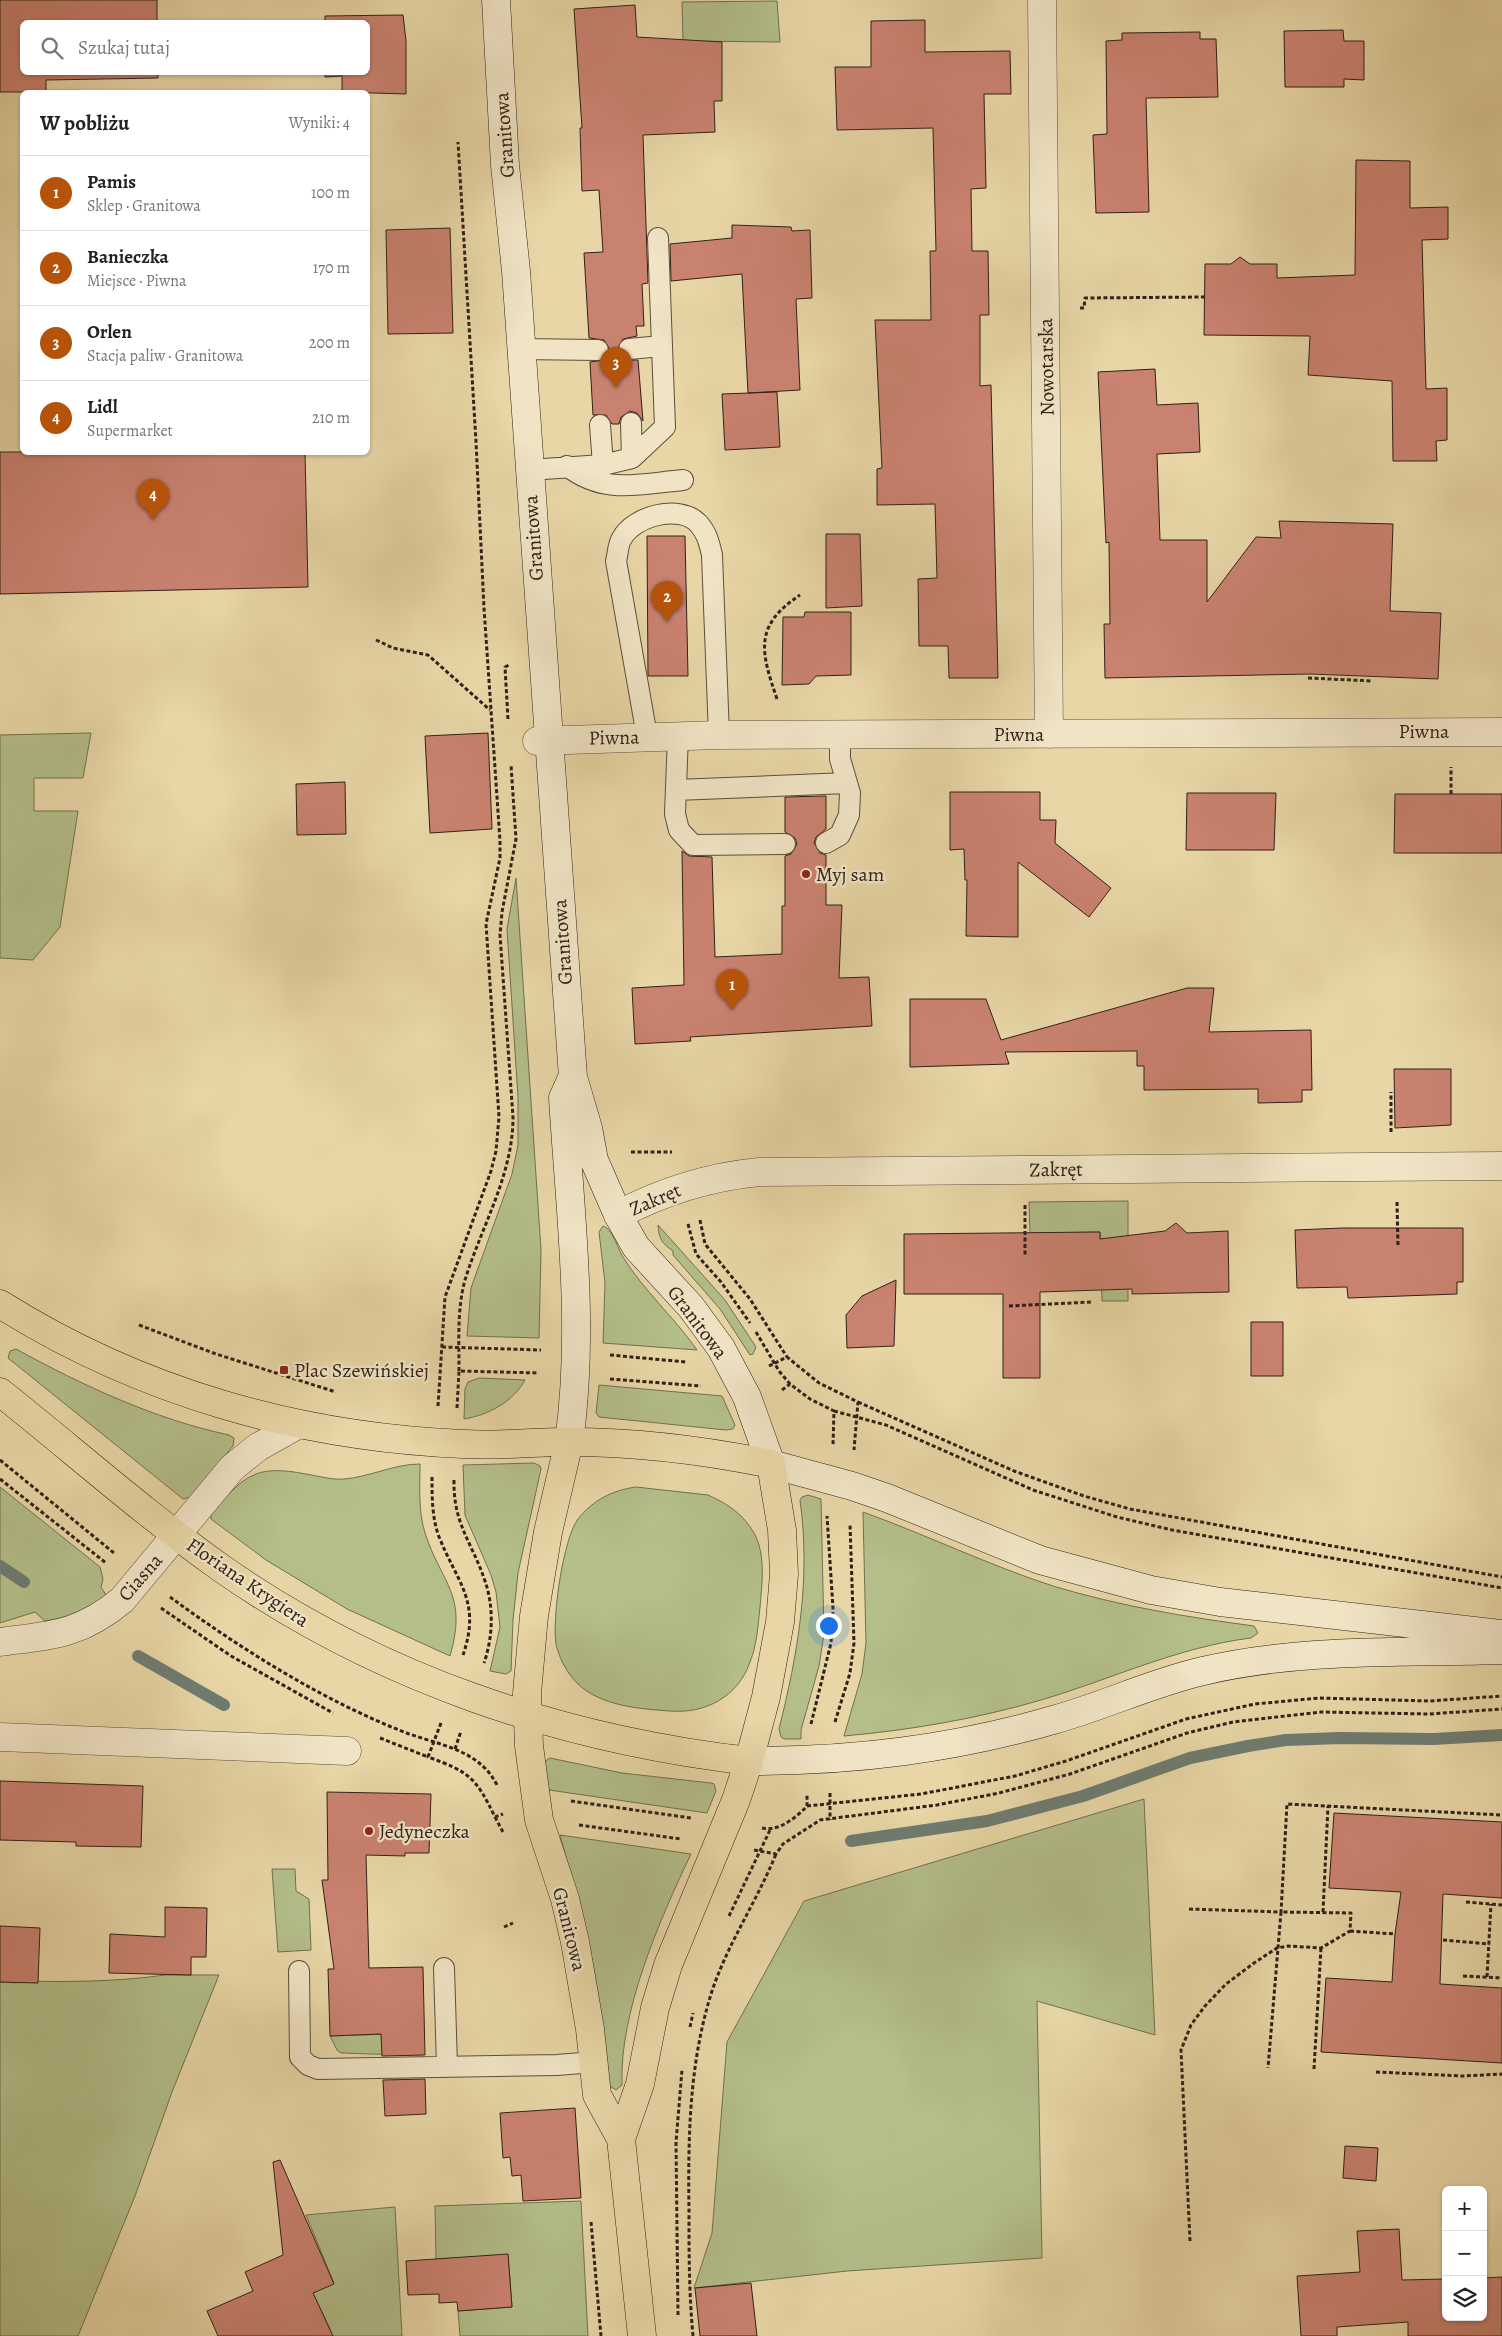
<!DOCTYPE html>
<html lang="pl">
<head>
<meta charset="utf-8">
<style>
  :root { --surface:#fff; --page:#f2f2f2; --text:#222; --muted:#767676; --line:#e0e0e0; --accent:#b45309 }
  body { margin:0; font-family:Alegreya,serif; background:var(--page); color:var(--text) }
  .controls { position:absolute; right:15px; bottom:15px; display:grid; overflow:hidden; border-radius:8px; box-shadow:0 1px 4px #0004 }
  .controls button { width:45px; height:45px; display:grid; place-items:center; padding:0; border:0; border-bottom:1px solid var(--line); background:var(--surface); color:var(--text); font:25px sans-serif }
  .you { position:absolute; left:828px; top:1625px; width:18px; height:18px; margin:-12px; border:4px solid #fff; border-radius:50%; background:#1a73e8; box-shadow:0 0 0 8px #1a73e833 }
  .badge { display:grid; place-items:center; width:32px; height:32px; border-radius:50%; background:var(--accent); color:#fff; font-size:16px; font-weight:700 }
  .pin { position:absolute; translate:-50% -41px; filter:drop-shadow(0 1px 2px #0008) }
  .pin::after { content:''; position:absolute; top:26px; width:18px; height:15px; background:inherit; clip-path:polygon(0 0,100% 0,50% 100%) }
  .list { margin:0; padding:0; list-style:none }
  h2 { display:flex; justify-content:space-between; align-items:center; height:65px; margin:0; padding:0 20px; font-size:21px }
  h2 small { font-size:16px; font-weight:400; color:var(--muted) }
  .list li { display:grid; grid-template-columns:32px 1fr auto; gap:15px; align-items:center; box-sizing:border-box; height:75px; padding:0 20px; border-top:1px solid var(--line) }
  .list b { display:block; font-size:19px; white-space:nowrap }
  .list p { margin:0; font-size:16px; white-space:nowrap; color:var(--muted) }
  .list em { font-size:16px; font-style:normal; color:var(--muted) }
  .icon { flex:none; width:28px; height:28px; fill:none; stroke:currentColor; stroke-width:2; stroke-linecap:round; stroke-linejoin:round }
  .map { position:relative; flex:none; width:1502px; height:2336px; overflow:hidden }
  .search { position:absolute; background:var(--surface); box-shadow:0 1px 4px #0004; left:20px; top:20px; width:350px; height:55px; display:flex; align-items:center; gap:12px; box-sizing:border-box; padding:0 18px; border-radius:8px; color:var(--muted); font-size:19px }
  .panel { position:absolute; background:var(--surface); box-shadow:0 1px 4px #0004; left:20px; top:90px; width:350px; height:365px; border-radius:8px }
  .map>svg:first-child { display:block }
</style>
</head>
<body>
<div class="map">
<svg width="1502" height="2336" viewBox="0 0 1502 2336">
  <rect width="100%" height="100%" fill="#e8d6a6"/>
  <filter id="stains"><feTurbulence type="fractalNoise" baseFrequency=".004" numOctaves="4"/><feColorMatrix values="0 0 0 0 .2 0 0 0 0 .09 0 0 0 0 .02 0 0 0 .5 -.17"/></filter>
  <radialGradient id="worn" r=".72"><stop offset=".6" stop-color="#630" stop-opacity="0"/><stop offset="1" stop-color="#630" stop-opacity=".3"/></radialGradient>
  <path fill="#b3be89" stroke="#717050" d="M777,1L780,42L683,41L682,2Z
    M91,733L83,778H34V811H78L60,927L33,960L0,958V735Z
    M516,878L541,1250L539,1338L467,1336L471,1288L512,1174L518,1145V1097L507,929Z
    M1128,1201V1301H1102L1100,1232L1030,1233L1029,1202Z
    M658,1225L725,1300L756,1347L753,1354L750,1355L720,1309L673,1255V1251C662,1243 659,1240 658,1225Z
    M603,1226C612,1228 618,1249 623,1257C644,1291 674,1317 697,1350L603,1343L605,1283L599,1232Z
    M16,1349C82,1385 154,1419 229,1435L234,1438L233,1446L190,1497L183,1499L8,1358L10,1351Z
    M479,1378L525,1380C513,1402 488,1415 464,1419L465,1389L468,1382Z
    M599,1385L722,1396L735,1425L733,1429L726,1430L599,1417L596,1413Z
    M534,1463L540,1466L541,1469L518,1573L513,1620L511,1671L506,1674L490,1671L500,1627L496,1592L491,1575L465,1515L463,1465Z
    M420,1464C420,1487 418,1510 425,1533C442,1585 468,1594 450,1656L347,1609L266,1560L211,1519V1514C244,1476 254,1464 306,1474C319,1476 331,1480 344,1479C370,1477 394,1464 420,1464Z
    M0,1487L100,1567L103,1579L101,1587L106,1595C86,1610 69,1617 45,1621L35,1612L0,1623Z
    M636,1487L708,1495C728,1504 743,1514 754,1533C766,1555 762,1583 760,1607C758,1625 757,1645 750,1662C738,1697 705,1714 670,1711C640,1709 600,1706 577,1683C567,1673 559,1658 556,1644C552,1618 563,1539 578,1519C593,1500 613,1490 636,1487Z
    M808,1495L821,1499L824,1634L819,1666L801,1730V1739H784L781,1737L779,1729C798,1653 811,1579 800,1500L802,1497Z
    M863,1512C927,1535 988,1565 1053,1586C1119,1606 1186,1617 1254,1626L1258,1633L1251,1638C1178,1647 1112,1679 1041,1700C976,1719 911,1730 844,1736L862,1674L866,1643Z
    M550,1758L622,1773L711,1783L714,1784L716,1791L707,1813L549,1790L544,1765V1762Z
    M1144,1799L1155,2035L1037,2001L1042,2258L847,2271L694,2288L712,2233L727,2042L804,1901Z
    M560,1835L691,1854C660,1919 619,2012 622,2085L616,2090L608,2085L595,1976L588,1939Z
    M272,1869H295L296,1891L309,1899L311,1950L278,1952Z
    M165,1975H219L172,2092L135,2196L78,2336H0V1982L17,1983V1981C67,1982 115,1982 165,1975Z
    M424,2033C425,2039 425,2044 420,2048C408,2058 359,2053 341,2053L337,2050L330,2036Z
    M581,2201L588,2336H460L458,2311L512,2307L508,2255L436,2259L435,2206Z
    M395,2207L402,2336H329L331,2331L313,2293L334,2283L306,2215Z"/>
  <g fill="none" stroke-linecap="round" stroke-linejoin="round">
    <path stroke="#6e7c71" stroke-width="12" d="M0,1566L24,1582
      M138,1656L224,1705
      M851,1841L987,1821L1083,1796L1190,1758L1248,1746L1286,1740L1340,1738L1434,1739L1502,1735"/>
  </g>
  <path fill="#ca8270" stroke="#2f2117" d="M0,0H157V22H22V72H158V78L46,80V92H0Z
    M635,5L637,37L722,42V101H714L715,132L643,135L648,283L642,284L644,326H636L637,336L623,339L617,350L624,360H638L643,421L637,413L630,411L621,417L619,424H612L606,415H593L590,362L604,360L610,350L604,340L589,338L584,253L603,252L599,190L582,191L580,128H582L574,9Z
    M403,15L406,41V94L342,92V76L325,77V72H368V22H325V16Z
    M925,20V52L1010,51L1011,94H984L986,188L971,189L972,251H988L989,315H980V386L991,385L998,678H949L948,646H919L918,579L937,578L935,504L877,505V469L882,468L875,320H931L930,251H936L933,128L837,130L835,67H871V21Z
    M1343,30L1344,41H1364V80L1344,79V87H1285L1284,31Z
    M1200,32V39H1216L1218,97L1146,98L1149,212L1096,213L1093,135L1107,134L1106,41L1122,40V33Z
    M1356,160L1410,161V208L1448,207V239L1422,240L1426,389L1447,388V440L1436,441L1437,461H1393L1392,381L1308,375L1310,336L1204,335L1205,264H1231L1240,257L1250,264H1277V278L1355,275Z
    M732,225L791,227L792,231L810,230L812,298L796,299L800,390L748,393L742,274L671,281L670,244L732,238Z
    M450,228L453,333L388,334L386,230Z
    M1155,369L1157,405L1198,403L1200,452L1157,454L1160,540H1207V602L1256,537L1281,538L1279,521L1393,524L1390,611L1441,613L1438,679L1311,674L1105,678L1104,624H1110L1109,542L1106,543L1098,372Z
    M777,392L780,447L725,450L722,394Z
    M0,452H305L308,587L0,594Z
    M826,534H860L862,606L826,608Z
    M647,536H685L688,676H648Z
    M805,612H851V675L816,676L809,684L782,685L783,617H804Z
    M488,733L492,829L430,833L425,736Z
    M345,782L346,834L297,835L296,784Z
    M950,792H1040V820H1056L1055,843L1111,888L1089,917L1018,862V937L966,936L967,880H965L964,849L950,850Z
    M1187,793H1276L1274,850H1186Z
    M1395,794H1502V853H1394Z
    M826,796V829L816,837L814,843L820,853L826,855V905H842L839,978L869,977L872,1026L690,1037L691,1041L635,1044L632,988L684,985L682,851L689,856L712,857L715,957L782,954V906H785V856L791,854L797,844L795,838L785,832V797Z
    M1187,988H1214L1209,1032L1311,1030L1312,1090H1302V1102L1258,1103V1089L1144,1090V1066H1137V1051L1005,1052L1009,1064L910,1067V999H986L1001,1040Z
    M1394,1069H1451V1125L1395,1128Z
    M1176,1223L1187,1233L1228,1231L1229,1292L1132,1294V1289L1040,1292V1378H1003V1294H904V1234L1100,1232V1239L1165,1231Z
    M1343,1228H1463V1282H1457V1294L1348,1298L1347,1287L1297,1288L1295,1230Z
    M896,1280L894,1346L847,1348L846,1315L862,1296Z
    M1251,1322H1283V1376H1251Z
    M0,1781L143,1786L141,1847L76,1846V1842L0,1840Z
    M327,1792L431,1794L429,1853H405V1856L366,1855L369,1968L423,1967L425,2055L382,2056L381,2034L330,2036L328,1969H334L322,1880H328Z
    M1334,1813L1502,1822V1898L1443,1894L1440,1984L1502,1988V2063L1321,2052L1326,1978L1392,1982L1395,1934L1401,1892L1329,1888Z
    M165,1907L207,1908L206,1957H191V1975L109,1973L110,1934L165,1937Z
    M0,1926L40,1928L38,1983L0,1982Z
    M425,2079L426,2114L385,2116L383,2080Z
    M575,2108L581,2198L523,2201L521,2175L512,2176L510,2157L503,2158L500,2113Z
    M1345,2146L1378,2148L1376,2181L1343,2178Z
    M280,2160L334,2284L313,2293L333,2336H218L207,2311L253,2291L245,2272L283,2255L273,2162Z
    M1399,2229L1402,2280L1446,2279V2317H1483V2278L1502,2277V2336H1408V2322L1337,2327V2336H1301L1297,2276L1360,2272L1357,2231Z
    M508,2254L512,2307L458,2311L457,2302L439,2303V2294L408,2295L406,2261Z
    M751,2283L757,2336H700L695,2288Z"/>
  <g fill="none" stroke-linecap="round" stroke-linejoin="round">
    <g stroke="#5d4e3b" stroke-width="22">
      <path id="lane" d="M520,349L598,350
        M629,349L662,346
        M600,425L603,465
        M632,458L665,427L658,238
        M567,466C604,495 639,484 683,480
        M529,470L603,465L632,458L631,423
        M678,735L675,814L679,830L693,845L785,844
        M647,736L616,561C618,554 618,543 622,538C634,516 679,504 698,523C707,533 709,542 712,555L719,735
        M676,790L847,783
        M826,843L840,835L849,815L850,793L840,759V734
        M444,1968L447,2066
        M299,1971L300,2057L308,2065L318,2069L557,2065L594,2062"/>
    </g>
    <g stroke="#5d4e3b" stroke-width="29">
      <path id="street" d="M1042,0L1049,734
        M537,741L719,735L1502,732
        M618,1215C663,1191 708,1177 759,1172L1502,1166
        M0,1642C52,1635 80,1635 122,1600L232,1468L258,1447L297,1425
        M0,1737L347,1751"/>
    </g>
    <g stroke="#2f2117" stroke-width="29">
      <path id="secondary" d="M496,0L505,165L516,271L573,1077L588,1128L594,1160L618,1215L636,1247L691,1307L721,1348L747,1397L771,1464L852,1486L887,1498L1040,1560L1151,1590L1220,1602L1502,1634
        M569,1442C585,1327 570,1213 563,1098L572,1078
        M749,1761C855,1761 952,1749 1053,1720C1104,1706 1151,1683 1203,1671C1300,1648 1403,1653 1502,1650"/>
    </g>
    <g stroke="#2f2117" stroke-width="29">
      <path id="primary" d="M0,1304C140,1392 298,1437 463,1444C498,1446 533,1442 568,1442C636,1442 703,1450 771,1464L782,1530L784,1574L780,1622L766,1697L749,1761L736,1800L668,1965L655,2008L640,2084L621,2139L642,2336
        M0,1392C73,1450 145,1514 221,1568C378,1678 560,1739 749,1761
        M569,1442L548,1532L534,1616L527,1693L529,1746L539,1820L565,1899L575,1942L590,2029L597,2095L621,2139"/>
    </g>
    <path stroke="#2f2117" stroke-width="3" stroke-dasharray="4 2.5" stroke-linecap="butt" d="M1080,308H1084L1085,298L1204,297
      M376,640L393,648L428,655L490,710
      M1308,678L1372,681
      M777,699C761,652 753,626 800,595
      M508,719L505,667L509,665
      M1451,794V767
      M1391,1132V1092
      M631,1152H672
      M1397,1202L1398,1246
      M1025,1205V1257
      M700,1220L705,1244L750,1299L787,1357
      M688,1224L696,1254L721,1282L750,1323
      M1009,1306L1091,1302
      M139,1325L216,1354L336,1392
      M756,1332L779,1371L790,1384
      M442,1347L541,1350
      M610,1355L686,1362
      M769,1366L787,1357L819,1383L858,1402L854,1450
      M459,1371C459,1341 457,1309 465,1280C482,1225 513,1175 513,1117L500,935L502,912L516,839L511,765
      M610,1379L701,1386
      M782,1390L790,1384L810,1399L834,1411L833,1445
      M858,1402L1014,1471L1084,1496L1130,1509L1502,1577
      M438,1406L445,1297L491,1171L496,1151L499,1117L486,924L500,858V841L484,608L476,442L458,142
      M457,1408L459,1371L539,1373
      M834,1411L886,1425L1033,1490L1117,1517L1172,1530L1502,1588
      M0,1460L114,1553
      M432,1477C432,1496 432,1516 438,1534C456,1582 482,1600 463,1655
      M0,1479L106,1563
      M454,1480C453,1524 472,1542 485,1581C494,1607 493,1637 484,1663
      M170,1597C241,1649 322,1700 404,1732C438,1745 479,1749 497,1785
      M161,1608L231,1656L333,1713
      M835,1722L850,1673L854,1643L850,1524
      M441,1723L428,1757C470,1772 476,1778 495,1817L503,1814
      M811,1724L831,1643L833,1608L827,1516
      M380,1738L428,1757
      M455,1749L461,1731
      M830,1793V1820
      M571,1801L691,1818
      M807,1806L921,1794L1015,1776L1066,1761L1186,1719L1255,1704L1319,1698L1430,1701L1502,1696
      M495,1817L504,1834
      M579,1825L681,1839
      M762,1828C778,1832 796,1818 807,1806V1795
      M754,1850L776,1854L783,1844L820,1820L937,1805L999,1793L1070,1774L1187,1733L1233,1722L1321,1712L1429,1714L1502,1709
      M1466,1902L1502,1905
      M1189,1909L1281,1912L1287,1804L1502,1815
      M1323,1912L1328,1806
      M729,1916L770,1830
      M504,1927L513,1923
      M1350,1931L1395,1934
      M1443,1940L1489,1944
      M1463,1976L1502,1978
      M1487,1977L1491,1904
      M690,2027L693,2013
      M1314,2069L1321,1948
      M1376,2072L1463,2076L1502,2074
      M591,2222L601,2336
      M1190,2241L1181,2050L1191,2025L1205,2006L1226,1984L1254,1963L1277,1948L1288,1946L1321,1948L1350,1931L1351,1913L1281,1912L1268,2068
      M678,2315L676,2142L682,2070
      M693,2336C689,2294 689,2253 689,2211C688,2137 689,2063 712,1991C728,1943 757,1901 776,1854"/>
    <use href="#lane" stroke="#f0e4c5" stroke-width="20"/>
    <use href="#street" stroke="#f0e4c5" stroke-width="28"/>
    <use href="#secondary" stroke="#f0e4c5" stroke-width="28"/>
    <use href="#primary" stroke="#e8d6a6" stroke-width="28"/>
  </g>
  <g fill="#8f2418" stroke="#f0e4c5" stroke-width="2">
    <circle cx="806" cy="874" r="5"/>
    <rect x="279" y="1365" width="10" height="10" rx="2.5"/>
    <circle cx="369" cy="1831" r="5"/>
  </g>
  <g text-anchor="middle" stroke-width="4.5" stroke-linejoin="round" paint-order="stroke">
    <g font-size="20" fill="#2f2117" stroke="#f0e4c5">
      <text transform="translate(504 135) rotate(-94)" y="7">Granitowa</text>
      <text transform="translate(1046 367) rotate(-91)" y="7">Nowotarska</text>
      <text transform="translate(533 538) rotate(-94)" y="7">Granitowa</text>
      <text x="1424" y="738">Piwna</text>
      <text x="1019" y="741">Piwna</text>
      <text transform="translate(614 737) rotate(-1)" y="7">Piwna</text>
      <text transform="translate(562 942) rotate(-94)" y="7">Granitowa</text>
      <text transform="translate(1056 1169) rotate(-1)" y="7">Zakręt</text>
      <text transform="translate(655 1199) rotate(-23)" y="7">Zakręt</text>
      <text transform="translate(698 1322) rotate(53)" y="7">Granitowa</text>
      <text transform="translate(140 1577) rotate(-49)" y="7">Ciasna</text>
      <text transform="translate(248 1582) rotate(34)" y="7">Floriana Krygiera</text>
      <text transform="translate(570 1929) rotate(76)" y="7">Granitowa</text>
    </g>
    <g font-size="20" fill="#2f2117" stroke="#f0e4c5" text-anchor="start">
      <text x="816" y="881">Myj sam</text>
      <text x="294" y="1377">Plac Szewińskiej</text>
      <text x="379" y="1838">Jedyneczka</text>
    </g>
  </g>
  <rect width="100%" height="100%" filter="url(#stains)"/>
  <rect width="100%" height="100%" fill="url(#worn)"/>
</svg>
<div class="controls">
<button>+</button>
<button>−</button>
<button><svg class="icon" aria-label="layers" viewBox="0 0 24 24"><path d="M12 4l9 5-9 5-9-5zM3 14l9 5 9-5"/></svg></button>
</div>
<div class="you"></div>
<div class="pin badge" style="left:732px;top:1010px">1</div>
<div class="pin badge" style="left:667px;top:622px">2</div>
<div class="pin badge" style="left:616px;top:388px">3</div>
<div class="pin badge" style="left:153px;top:520px">4</div>
<div class="search"><svg class="icon" aria-label="search" viewBox="0 0 24 24"><circle cx="10" cy="10" r="6"/><path d="M15 15l6 6"/></svg>Szukaj tutaj</div>
<section class="panel">
<h2>W pobliżu<small>Wyniki: 4</small></h2>
<ul class="list">
<li><span class="badge">1</span><div><b>Pamis</b><p>Sklep · Granitowa</p></div><em>100 m</em></li>
<li><span class="badge">2</span><div><b>Banieczka</b><p>Miejsce · Piwna</p></div><em>170 m</em></li>
<li><span class="badge">3</span><div><b>Orlen</b><p>Stacja paliw · Granitowa</p></div><em>200 m</em></li>
<li><span class="badge">4</span><div><b>Lidl</b><p>Supermarket</p></div><em>210 m</em></li>
</ul>
</section>
</div>
</body>
</html>
